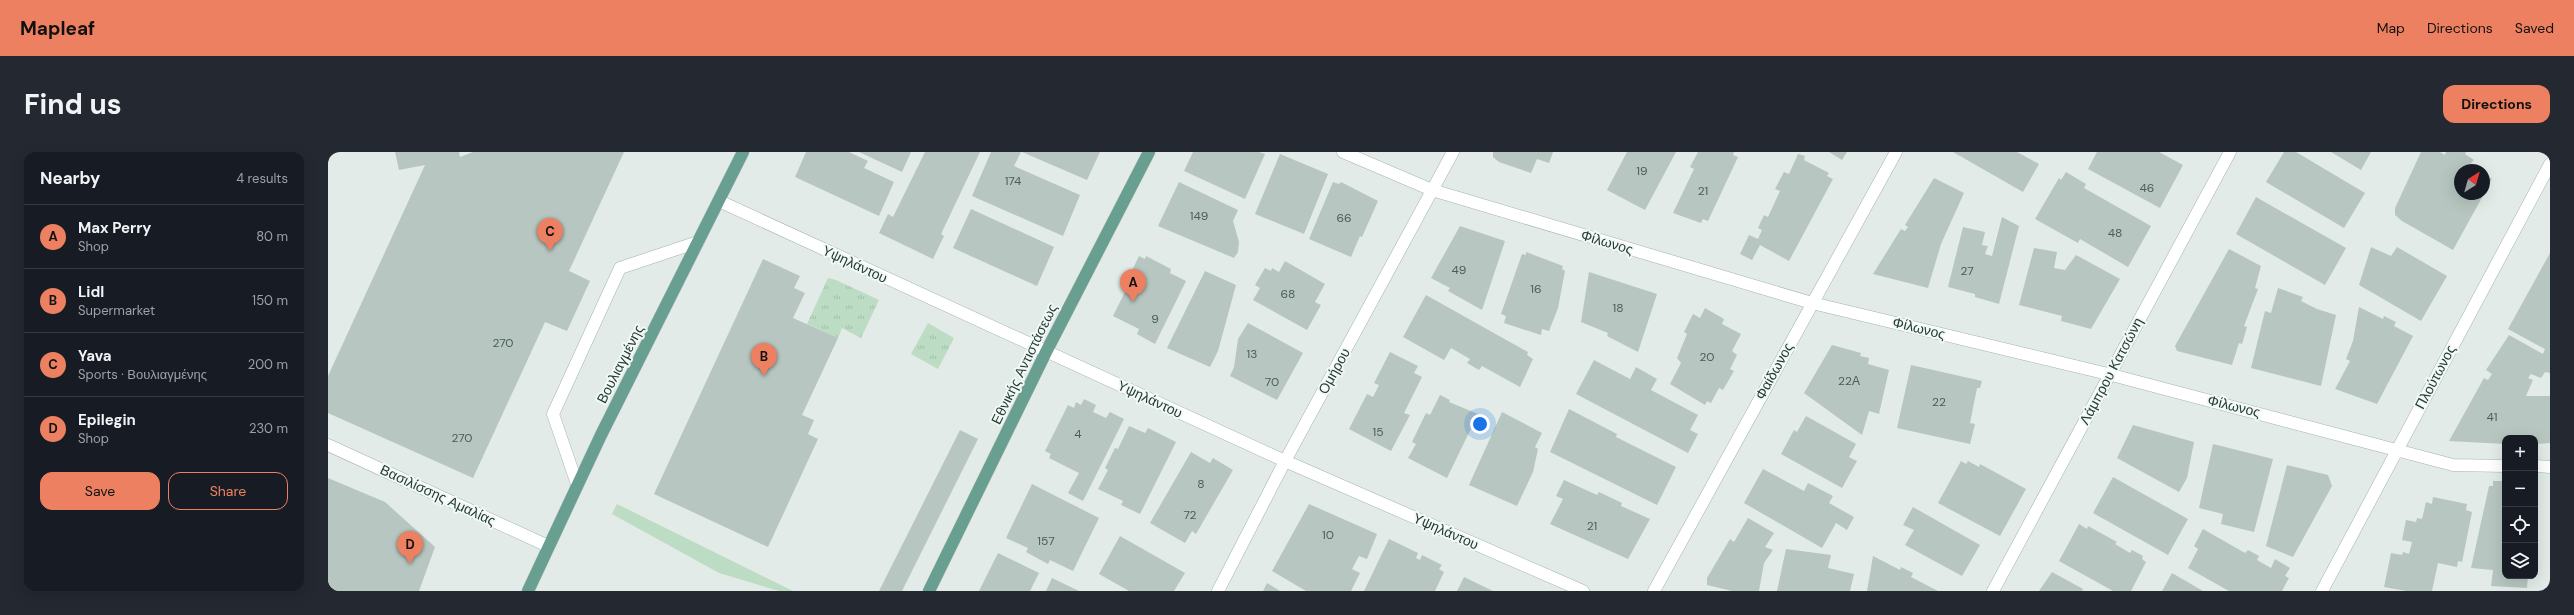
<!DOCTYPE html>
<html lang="en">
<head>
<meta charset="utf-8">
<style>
  :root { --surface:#171b24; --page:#242831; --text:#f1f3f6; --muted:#9ea1a6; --line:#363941; --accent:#ec8060 }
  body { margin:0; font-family:"DM Sans",sans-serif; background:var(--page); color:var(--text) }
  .controls { position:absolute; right:12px; bottom:12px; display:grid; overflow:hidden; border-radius:8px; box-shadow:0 4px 16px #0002 }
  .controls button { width:36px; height:36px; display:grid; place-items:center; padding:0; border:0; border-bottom:1px solid var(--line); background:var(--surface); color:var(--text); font:20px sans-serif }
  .compass { position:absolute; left:2126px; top:12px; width:36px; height:36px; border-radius:50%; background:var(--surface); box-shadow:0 4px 16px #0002; rotate:37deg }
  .you { position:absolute; left:1152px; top:272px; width:14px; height:14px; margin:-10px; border:3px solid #fff; border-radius:50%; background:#1a73e8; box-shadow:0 0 0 6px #1a73e833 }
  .badge { display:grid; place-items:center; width:26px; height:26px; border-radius:50%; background:var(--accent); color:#111; font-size:13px; font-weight:700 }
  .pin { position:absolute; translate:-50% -33px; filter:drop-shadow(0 1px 2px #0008) }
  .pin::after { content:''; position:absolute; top:21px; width:14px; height:12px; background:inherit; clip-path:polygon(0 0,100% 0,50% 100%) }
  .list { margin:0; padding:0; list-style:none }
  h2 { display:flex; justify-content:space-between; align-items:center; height:52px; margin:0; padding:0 16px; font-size:17px }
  h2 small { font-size:13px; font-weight:400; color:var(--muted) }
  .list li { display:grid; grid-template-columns:26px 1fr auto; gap:12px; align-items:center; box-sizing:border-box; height:64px; padding:0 16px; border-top:1px solid var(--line) }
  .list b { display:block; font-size:15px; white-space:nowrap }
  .list p { margin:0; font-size:13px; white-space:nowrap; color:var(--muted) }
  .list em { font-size:13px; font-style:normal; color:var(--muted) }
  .actions { display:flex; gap:8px; padding:12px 16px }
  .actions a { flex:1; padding:9px 0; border:1px solid var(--accent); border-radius:12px; text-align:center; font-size:14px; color:var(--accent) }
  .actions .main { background:var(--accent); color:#111 }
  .icon { flex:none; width:22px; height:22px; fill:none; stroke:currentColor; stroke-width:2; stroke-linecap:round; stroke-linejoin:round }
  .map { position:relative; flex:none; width:2222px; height:439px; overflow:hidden; border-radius:12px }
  header { display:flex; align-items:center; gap:24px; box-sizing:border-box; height:56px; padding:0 20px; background:var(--accent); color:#111 }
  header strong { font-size:19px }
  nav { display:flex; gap:22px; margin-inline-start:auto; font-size:14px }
  .intro { display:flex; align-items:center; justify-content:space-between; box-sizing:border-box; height:96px; padding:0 24px }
  h1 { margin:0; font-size:28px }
  .button { padding:10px 18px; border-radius:12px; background:var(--accent); color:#111; font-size:14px; font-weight:700 }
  main { display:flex; gap:24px; padding:0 24px }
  aside { flex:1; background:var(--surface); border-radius:12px; box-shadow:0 4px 16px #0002 }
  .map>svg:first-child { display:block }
</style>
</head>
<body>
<header>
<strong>Mapleaf</strong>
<nav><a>Map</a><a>Directions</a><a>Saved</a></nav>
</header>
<div class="intro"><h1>Find us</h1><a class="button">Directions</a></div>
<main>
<aside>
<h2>Nearby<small>4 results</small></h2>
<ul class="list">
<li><span class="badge">A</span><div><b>Max Perry</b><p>Shop</p></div><em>80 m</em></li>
<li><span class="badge">B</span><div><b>Lidl</b><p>Supermarket</p></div><em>150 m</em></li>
<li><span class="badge">C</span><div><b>Yava</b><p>Sports · Βουλιαγμένης</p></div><em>200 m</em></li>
<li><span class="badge">D</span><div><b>Epilegin</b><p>Shop</p></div><em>230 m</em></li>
</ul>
<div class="actions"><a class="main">Save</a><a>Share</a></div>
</aside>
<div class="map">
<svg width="2222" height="439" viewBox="0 0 2222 439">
  <defs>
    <pattern id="grass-tufts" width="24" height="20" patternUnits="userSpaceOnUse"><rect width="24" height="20" fill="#bcdcc4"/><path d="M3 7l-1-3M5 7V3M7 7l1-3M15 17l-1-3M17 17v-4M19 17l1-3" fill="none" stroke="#a1bea9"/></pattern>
  </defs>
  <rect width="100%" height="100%" fill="#e2ebe7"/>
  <path fill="url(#grass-tufts)" d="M500,126L508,128L551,148L533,186L514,176L510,186L479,172Z
    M600,171L626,186L610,217L583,202Z"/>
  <path fill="#bcdcc4" d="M289,352L465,439H451L391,421L284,362Z"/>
  <path fill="#b7c6c0" d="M67,0H131L132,5L145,0H296L241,119L262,129L239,179L217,170L145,326L0,261V224L97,13L71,18Z
    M478,0H521L540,9L536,16L566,30L551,64L467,25Z
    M531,0H583L574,20Z
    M597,0H652L613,82L616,84L605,107L551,81L560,62L565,65Z
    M663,0H693L686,14L752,43L735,84L644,44Z
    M694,0H772L759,28Z
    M865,0H931L937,2L917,47L856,19Z
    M1165,0H1225L1221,11L1209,7L1203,21L1171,10L1165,5Z
    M1299,0H1348L1317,58L1279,38Z
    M1370,0H1406L1405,3L1410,5L1380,69L1375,67L1373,71L1345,61L1366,17L1362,15Z
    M1501,0H1519L1514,8Z
    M1625,0H1689L1711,12L1695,40Z
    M1769,0H1831L1855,13L1832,56L1760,17Z
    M1956,0H1968L2037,41L2016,76L1938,30Z
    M2003,0H2043L2033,18Z
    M2093,0H2112L2117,3L2118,0H2138L2137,2L2146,8L2140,14L2148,18H2132V42H2156L2125,98L2074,69L2067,63V56Z
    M952,2L1000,22L976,82L927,62Z
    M1470,2L1477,4L1476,8L1501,21L1499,24L1505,27L1461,109L1432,93L1424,108L1412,102L1421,83L1430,87L1434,78L1430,76L1436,63L1440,65L1452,39L1447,37L1456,20L1461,22Z
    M1738,20L1758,32L1756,36L1823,74L1800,115L1752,87L1750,91L1707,67L1731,26L1733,28Z
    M2156,22L2164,27L2156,41Z
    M1606,26L1636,41L1613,92L1600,136L1545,122L1573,77L1577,79L1580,75L1577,73Z
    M851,30L910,58L905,69L911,90L910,100L906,106L830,74Z
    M1005,30L1011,32L1013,30L1050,49L1034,85L1032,84L1023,105L981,87Z
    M1928,45L2018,96L1997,133L1908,82Z
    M643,57L726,95L709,134L625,96Z
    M1674,65L1691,74L1671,152L1647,145V142L1620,135L1635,75L1657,80L1654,93L1660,94L1657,102L1664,104Z
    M1132,74L1177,89L1154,158L1120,139L1122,136L1103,126Z
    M2043,95L2063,104L2069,95L2119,124L2093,169L2031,133Z
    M1706,96L1729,100L1726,116L1737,118L1748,103L1792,127L1763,177L1733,169L1734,164L1691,153Z
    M1901,97L1933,114L1927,136L1930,137L1916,174L1919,175L1914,192L1911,191L1904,213L1849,199L1847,194Z
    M1198,100L1235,114L1234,117L1237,119L1230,156L1221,179L1214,177L1213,183L1176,171L1178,164L1173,162L1194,102L1198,103Z
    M2222,101V221L2217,220L2213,226L2203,222L2200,226L2205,228L2198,244H2222V291L2207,292V286H2177V292L2121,289L2156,226L2160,228L2164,222L2158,218L2181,183L2215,202L2217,197L2180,177Z
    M811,104L817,107L818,104L843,117L842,121L858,129L827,192L809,182L811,177L785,164L802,130L799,129Z
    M435,107L472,124L466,136L477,141L465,166L510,186L474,263L486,268L480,282L490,287L440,395L326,342Z
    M957,109L997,132L987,150L993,153L979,178L925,148L932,136L927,133L937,116L943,119L944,116L951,120Z
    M877,119L908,133L890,199L882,215L839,196Z
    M1261,120L1329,142L1310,200L1279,184L1280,181L1253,170Z
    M1950,136L1975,145L1973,149L1989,157L2008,163L1993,234L1923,216L1937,159L1943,161Z
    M1098,143L1200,200L1199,203L1205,207L1192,235L1154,214L1151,218L1139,211L1142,207L1123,196L1116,208L1075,185Z
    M2031,155L2055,167L2056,164L2068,170L2066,174L2085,184L2049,252L2007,237L2022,209L2018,207L2025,189Z
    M1377,156L1396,167L1394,172L1413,182L1404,199L1409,203L1402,217L1406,219L1395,238L1391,236L1383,251L1379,249L1377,253L1342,232L1353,211L1349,206L1359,182L1356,180L1365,162L1372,166Z
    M920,171L975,201L949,248L902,224L906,215L910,187Z
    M1504,193L1533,201L1532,204L1541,206L1540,212L1561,218L1551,262L1541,259L1534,283L1476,241Z
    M1062,200L1090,214L1086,221L1094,225L1076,261L1082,263L1063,299L1021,277L1039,242L1045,245L1051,233L1046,231Z
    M1266,208L1302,227L1308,215L1329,227L1323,238L1370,263L1362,278L1370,282L1360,301L1248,242Z
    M1583,213L1654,229L1652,236H1649L1642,271L1647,272L1642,292L1569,276Z
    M1112,243L1122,248L1121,250L1150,262L1119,326L1080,306L1088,292L1084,290L1098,261L1102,263Z
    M756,247L768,253L765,260L778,266L782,260L796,267L755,349L740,341L751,321L721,306L723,302L717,299L740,253L746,256L748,250L753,253Z
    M1241,257L1289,282L1288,285L1348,315L1329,353L1222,300Z
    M1174,260L1214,281L1207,295L1210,297L1205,320L1189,354L1141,333Z
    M1478,264L1528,292L1521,305L1529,309L1514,336L1453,302L1466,278L1469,280Z
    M1805,273L1866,290L1859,326L1851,340L1789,306Z
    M801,274L817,281L820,276L848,290L812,362L793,353L795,349L770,337L780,318L777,316L787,296L790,297Z
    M632,278L650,287L574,439H551Z
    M1885,292L1945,307L1926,380L1893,372L1895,362L1871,356Z
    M863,300L882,311L885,306L905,318L868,382L864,379L857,391L822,371Z
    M1633,309L1638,312L1640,309L1651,315L1652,312L1698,337L1672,384L1610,351Z
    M1959,313L2000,323L2004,334L1965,405L1938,394Z
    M1435,317L1476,339L1480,331L1505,344L1501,351L1526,365L1519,378L1508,371L1494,396L1416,351Z
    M1785,325L1860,367L1840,403L1765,361Z
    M0,326L57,350L107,395L91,439H0Z
    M1236,328L1269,343L1271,340L1294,351L1293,354L1322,367L1300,407L1222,372L1235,347L1228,344Z
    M2165,329H2177V424H2200L2199,436L2163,434L2165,418L2143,416L2161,334H2165Z
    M704,332L771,366L745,419L722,408L720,412L698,400L700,396L678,386Z
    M2105,345L2139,352L2138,358L2144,360L2134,410L2130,409L2129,415L2110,411L2104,439H2078L2056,435L2063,401L2074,403L2075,400L2081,402L2084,390L2074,388L2078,368L2088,370L2089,366L2094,367L2098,350L2104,352Z
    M981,352L1049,382L1039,407L1031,404L1024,417L1032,421L1023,439H978L944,419Z
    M1585,355L1652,393L1634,424L1577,393L1586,378L1575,373Z
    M1420,366L1446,381L1437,395L1445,398L1436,411L1431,439H1404L1379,433V426L1402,387L1406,390Z
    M1751,372L1759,377L1760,374L1789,390L1787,392L1802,401L1804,398L1815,404L1814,407L1818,410L1803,439H1785L1731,409Z
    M1875,377L1917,401L1920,398L1931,404L1929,408L1943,416L1947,407L1962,416L1957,424L1961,426L1954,439H1901L1860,416L1870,397L1866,394Z
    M792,384L857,421L846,439H801L771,422Z
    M1061,387L1090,401L1088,406L1092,408L1094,403L1114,413L1111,417L1116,420L1107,439H1036Z
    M1458,397L1503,403L1500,416L1526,422L1522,439H1449Z
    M670,401L711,421L702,439H651Z
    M1545,404L1572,418L1573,415L1585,421L1583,425L1610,439H1539Z
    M1724,420L1755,437L1754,439H1711Z
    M1844,421L1875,439H1834Z
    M1136,425L1165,439H1129Z
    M724,426L751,439H718Z
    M939,431L952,439H935Z"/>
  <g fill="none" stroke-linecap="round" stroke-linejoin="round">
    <g stroke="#a5b3ae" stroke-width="13">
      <path id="minor" d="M1015,0L1104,38L1484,151L1780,222L2125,313L2177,314
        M391,49L957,309L1255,439
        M0,293L220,394
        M2207,314L2222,315
        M249,332L225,262L292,116L370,90
        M890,439L957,309L1125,0
        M1326,439L1568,0
        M1665,439L1902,0
        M1994,439L2222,12"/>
    </g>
    <g stroke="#c1c8c6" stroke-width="13">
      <path id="major" d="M200,439L273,283L415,0
        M601,439L718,200L821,0"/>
    </g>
    <use href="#minor" stroke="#fff" stroke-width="12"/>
    <use href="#major" stroke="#689f90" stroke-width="12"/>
  </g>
  <g text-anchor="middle" stroke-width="4" stroke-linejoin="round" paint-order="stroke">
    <g font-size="12" fill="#485e57">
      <text x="1314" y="23">19</text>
      <text x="685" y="33">174</text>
      <text x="1819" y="40">46</text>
      <text x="1375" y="43">21</text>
      <text x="871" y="68">149</text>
      <text x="1016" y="70">66</text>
      <text x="1787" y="85">48</text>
      <text x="1131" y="122">49</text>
      <text x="1639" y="123">27</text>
      <text x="1208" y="141">16</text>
      <text x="960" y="146">68</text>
      <text x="1290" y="160">18</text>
      <text x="827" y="171">9</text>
      <text x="175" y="195">270</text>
      <text x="924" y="206">13</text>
      <text x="1379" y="209">20</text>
      <text x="1521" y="233">22Α</text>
      <text x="944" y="234">70</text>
      <text x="1611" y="254">22</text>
      <text x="2164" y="269">41</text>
      <text x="1050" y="284">15</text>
      <text x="750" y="286">4</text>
      <text x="134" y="290">270</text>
      <text x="873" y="336">8</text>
      <text x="862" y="367">72</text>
      <text x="1264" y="378">21</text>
      <text x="1000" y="387">10</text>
      <text x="718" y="393">157</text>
    </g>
    <g font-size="14" fill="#233c34" stroke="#f2f8f5">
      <text transform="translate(1279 90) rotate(17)" y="5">Φίλωνος</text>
      <text transform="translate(527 112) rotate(25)" y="5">Υψηλάντου</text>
      <text transform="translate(1591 176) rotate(14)" y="5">Φίλωνος</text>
      <text transform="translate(292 212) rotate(-63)" y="5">Βουλιαγμένης</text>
      <text transform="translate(696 212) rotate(-64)" y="5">Εθνικής Αντιστάσεως</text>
      <text transform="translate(1006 219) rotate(-61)" y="5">Ομήρου</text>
      <text transform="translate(1446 219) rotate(-61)" y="5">Φαίδωνος</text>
      <text transform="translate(1783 219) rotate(-62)" y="5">Λάμπρου Κατσώνη</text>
      <text transform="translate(2107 225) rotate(-62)" y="5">Πλούτωνος</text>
      <text transform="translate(822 247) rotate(25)" y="5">Υψηλάντου</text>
      <text transform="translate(1906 254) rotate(14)" y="5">Φίλωνος</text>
      <text transform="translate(110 343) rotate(25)" y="5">Βασιλίσσης Αμαλίας</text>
      <text transform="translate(1118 379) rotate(24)" y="5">Υψηλάντου</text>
    </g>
  </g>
</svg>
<div class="controls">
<button>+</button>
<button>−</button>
<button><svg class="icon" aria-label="locate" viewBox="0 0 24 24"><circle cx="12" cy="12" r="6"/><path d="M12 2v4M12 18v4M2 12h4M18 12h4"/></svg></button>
<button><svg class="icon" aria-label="layers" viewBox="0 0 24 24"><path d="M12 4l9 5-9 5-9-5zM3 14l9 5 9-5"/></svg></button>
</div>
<svg class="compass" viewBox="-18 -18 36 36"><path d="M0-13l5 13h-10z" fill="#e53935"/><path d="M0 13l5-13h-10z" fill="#9ea1a6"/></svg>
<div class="you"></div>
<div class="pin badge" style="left:805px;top:150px">A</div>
<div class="pin badge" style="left:436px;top:224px">B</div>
<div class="pin badge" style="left:222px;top:99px">C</div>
<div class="pin badge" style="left:82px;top:412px">D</div>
</div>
</main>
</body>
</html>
